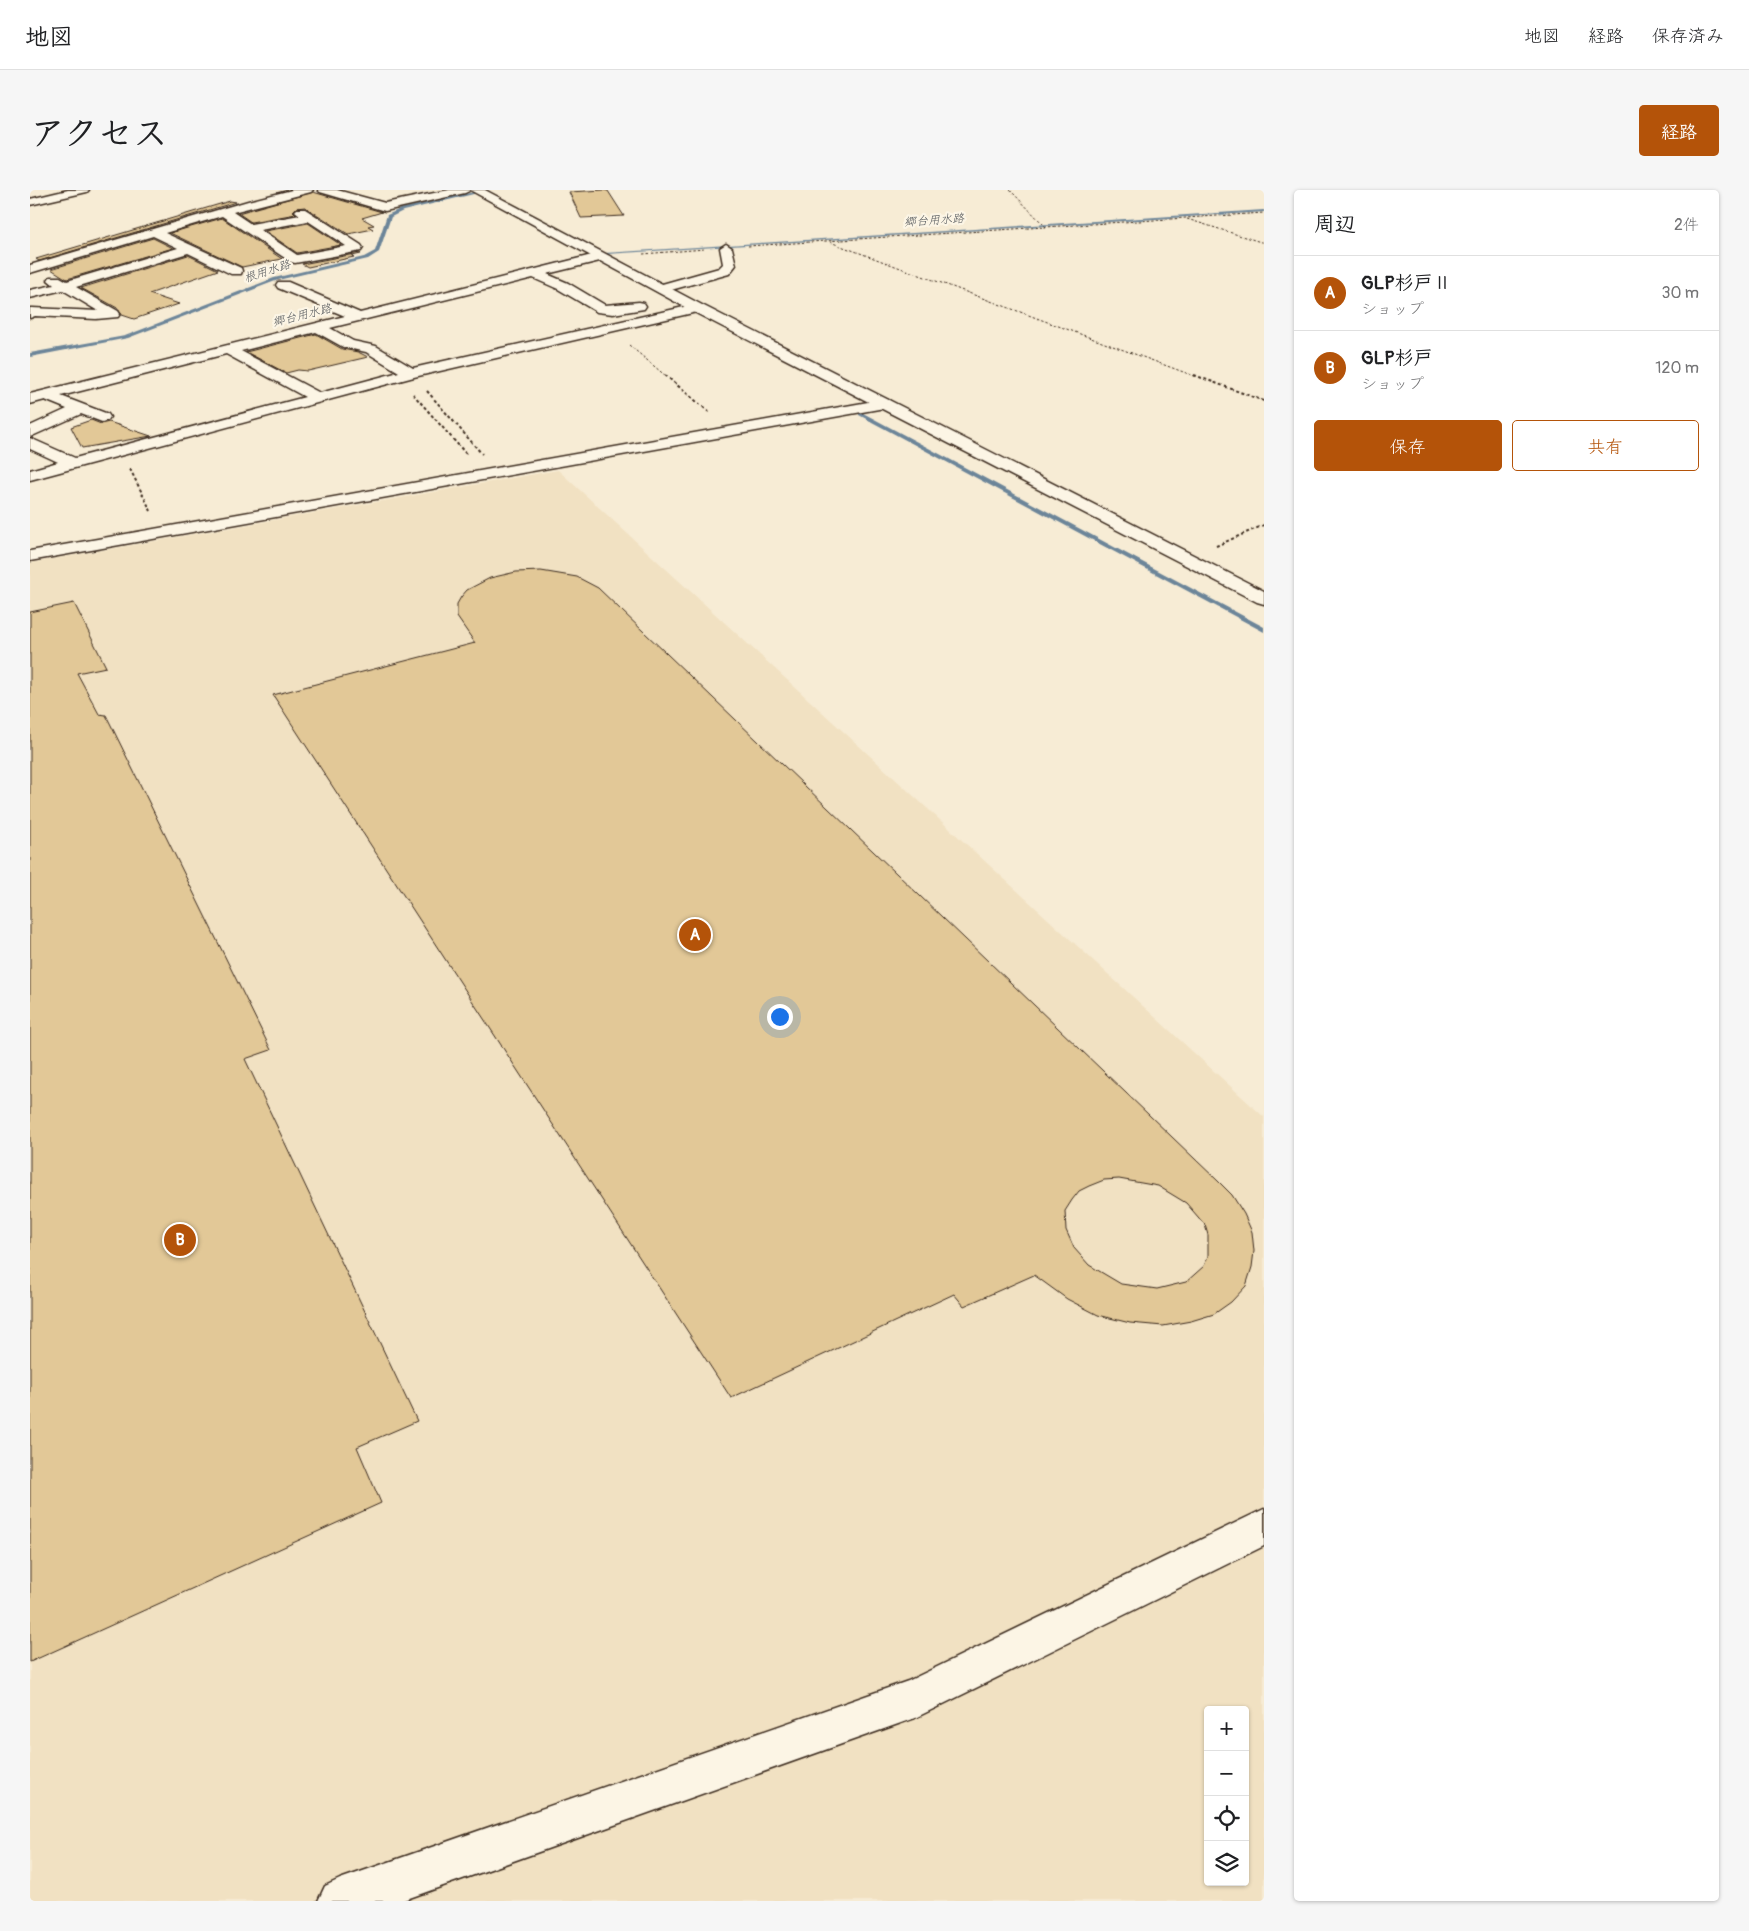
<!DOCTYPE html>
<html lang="ja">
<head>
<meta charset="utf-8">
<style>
  :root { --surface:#fff; --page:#f6f6f6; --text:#202124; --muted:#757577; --line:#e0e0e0; --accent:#b45309 }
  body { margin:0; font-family:Pangolin,"Klee One",sans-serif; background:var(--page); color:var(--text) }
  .controls { position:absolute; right:15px; bottom:15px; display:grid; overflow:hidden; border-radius:5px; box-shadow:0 1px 4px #0004 }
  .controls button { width:45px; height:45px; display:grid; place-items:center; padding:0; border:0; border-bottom:1px solid var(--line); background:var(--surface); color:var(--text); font:25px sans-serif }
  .you { position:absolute; left:749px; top:826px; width:18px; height:18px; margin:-12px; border:4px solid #fff; border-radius:50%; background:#1a73e8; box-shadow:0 0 0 8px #1a73e833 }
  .badge { display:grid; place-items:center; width:32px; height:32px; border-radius:50%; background:var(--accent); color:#fff; font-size:16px; font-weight:700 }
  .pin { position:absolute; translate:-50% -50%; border:2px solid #fff; box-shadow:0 1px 5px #0006 }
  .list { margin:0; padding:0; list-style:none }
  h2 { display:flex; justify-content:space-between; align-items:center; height:65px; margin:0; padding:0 20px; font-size:21px }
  h2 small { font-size:16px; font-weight:400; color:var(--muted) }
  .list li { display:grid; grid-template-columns:32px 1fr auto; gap:15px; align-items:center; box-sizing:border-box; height:75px; padding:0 20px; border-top:1px solid var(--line) }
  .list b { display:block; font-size:19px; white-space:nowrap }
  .list p { margin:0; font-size:16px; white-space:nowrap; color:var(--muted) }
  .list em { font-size:16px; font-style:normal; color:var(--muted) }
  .actions { display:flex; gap:10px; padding:15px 20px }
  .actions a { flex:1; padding:11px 0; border:1px solid var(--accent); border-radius:5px; text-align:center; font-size:18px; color:var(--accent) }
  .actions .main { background:var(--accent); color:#fff }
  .icon { flex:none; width:28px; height:28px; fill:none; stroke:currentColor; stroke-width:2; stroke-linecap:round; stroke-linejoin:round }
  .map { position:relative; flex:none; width:1234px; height:1711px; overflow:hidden; border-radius:5px }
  header { display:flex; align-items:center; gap:30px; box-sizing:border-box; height:70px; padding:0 25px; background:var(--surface); border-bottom:1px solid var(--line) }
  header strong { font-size:24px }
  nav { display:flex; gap:28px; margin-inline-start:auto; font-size:18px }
  .intro { display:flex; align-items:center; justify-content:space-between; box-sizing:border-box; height:120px; padding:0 30px }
  h1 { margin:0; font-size:35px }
  .button { padding:12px 22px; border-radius:5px; background:var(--accent); color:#fff; font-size:18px; font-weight:700 }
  main { display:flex; gap:30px; padding:0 30px }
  aside { flex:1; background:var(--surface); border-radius:5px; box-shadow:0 1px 4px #0004 }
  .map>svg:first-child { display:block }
</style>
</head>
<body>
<header>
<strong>地図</strong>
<nav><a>地図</a><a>経路</a><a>保存済み</a></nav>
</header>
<div class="intro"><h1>アクセス</h1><a class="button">経路</a></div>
<main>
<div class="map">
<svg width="1234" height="1711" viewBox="0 0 1234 1711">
  <rect width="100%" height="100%" fill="#f7ecd5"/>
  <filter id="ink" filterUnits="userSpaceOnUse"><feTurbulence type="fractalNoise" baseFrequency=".02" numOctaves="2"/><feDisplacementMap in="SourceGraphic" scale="10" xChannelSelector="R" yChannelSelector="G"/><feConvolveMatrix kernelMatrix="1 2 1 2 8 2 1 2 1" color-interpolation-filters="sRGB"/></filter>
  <g filter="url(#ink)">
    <path fill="#f1e1c2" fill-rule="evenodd" d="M528,280L1234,927V1711H0V373ZM1178,1520H1215V1692H1178Z"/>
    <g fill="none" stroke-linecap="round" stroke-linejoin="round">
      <path fill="#6c8599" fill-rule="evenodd" d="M453,0H460L373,21L361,27L349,62L338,69L248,90L98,148L0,167V163L95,146L244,88L334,67L345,61L357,25L370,19Z
        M1234,20V22L577,64L575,63Z
        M549,67L551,69L319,127L317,126Z
        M829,223H833L1234,437V442L829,225Z"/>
    </g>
    <path fill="#e2c897" stroke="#3b2a1e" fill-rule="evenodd" d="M574,0L578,1L594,26L551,28L539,2Z
      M283,2L352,22L332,28L344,35L338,36L343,39L318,44L275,17L266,18L263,21L266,24L221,32L208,23Z
      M200,11L206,12L9,71L6,69Z
      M192,28L252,69L212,77L140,43Z
      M278,33L311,55L267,63L235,41Z
      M123,48L143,58L37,89L21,79Z
      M330,63L331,64L322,66L324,67L278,77L272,74Z
      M158,65L188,80L119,104L149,114L104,129L92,125L89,119L51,98Z
      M286,144L312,159L328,162L338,167L278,181L268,180L256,183L216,162Z
      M61,230L71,234L79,232L121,246L52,258L41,237Z
      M511,381L547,387L568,398L1188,991L1202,1005L1214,1024L1222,1042L1224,1061L1222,1077L1216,1096L1201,1112L1184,1124L1161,1131L1133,1136L1100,1133L1068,1125L1037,1109L1004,1085L934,1116L924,1104L701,1208L243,505L445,453L427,427V414L431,407L437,400L460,388L486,382ZM1089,989L1128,996L1156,1013L1175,1035L1178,1045V1066L1174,1076L1156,1092L1127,1099L1091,1094L1059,1075L1044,1058L1036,1040L1035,1021L1042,1010L1049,1001L1059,996L1074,990Z
      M44,413L76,477L47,483L69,524L76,525L241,860L215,869L387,1231L327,1257L351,1313L0,1472V422Z"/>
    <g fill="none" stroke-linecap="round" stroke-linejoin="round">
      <g stroke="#3b2a1e" stroke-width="3">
        <path id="street" d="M262,0H283L281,2L203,22L221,34L270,25L265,21L267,19H275L331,55L333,58L331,61L265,73L261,72L192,26L135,43L211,78L212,81L211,84H201L158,63L46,97L88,121L90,124L88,127L66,129L5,126L0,128V118H2L68,121L33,100L0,108V100L24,95L18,90L20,87H30L37,91L148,58L123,46L0,83V75L218,11ZM278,31L316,56L267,65L230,40Z
          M288,0H307L355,13L419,0H441L435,3L355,21L290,2Z
          M696,54L702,58L706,75L699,84L630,103L623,99L625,96L689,78L693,74L690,58Z
          M570,63L576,67L574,70L517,84L538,93L575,115L609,112L614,113L616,116L614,119L583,124L567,122L528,99L503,88L300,138L323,151L346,156L383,178L667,114L674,118L667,122L384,187L0,290V280L28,272L0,259V248L45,268L275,207L196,164L31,206L78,224L80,227L78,230L72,232L51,224L0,247V236L37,219L15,210L0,214V204L315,126L248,98L246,95L248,92H258L330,123ZM286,142L313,157L336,162L369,182L290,203L211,161Z
          M855,209L860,211L863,214L860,217L0,371V361Z"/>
      </g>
      <g stroke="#3b2a1e" stroke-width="3">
        <path id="secondary" d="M38,0H59L57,2L0,15V9Z
          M440,0H455L672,115L1234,401V414L1227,412L662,121Z
          M1234,1319V1356L885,1528L371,1711H288L295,1696L310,1689L878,1491Z"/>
      </g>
      <path stroke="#3b2a1e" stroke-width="1" stroke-dasharray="2.5 2" stroke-linecap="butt" d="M980,0L1016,37
        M1157,29L1234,53
        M800,52L1167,187
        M718,56L1234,23
        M613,64L675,59
        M599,155L637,187"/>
      <path stroke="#3b2a1e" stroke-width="2" stroke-dasharray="3 2.5" stroke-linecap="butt" d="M635,185L679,222
        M1164,185L1234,211
        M397,201L452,264
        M383,204L437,265
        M100,279L122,323
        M1186,356L1234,335"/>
      <use href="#street" fill="#fcf5e5" fill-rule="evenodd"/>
      <use href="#secondary" fill="#fcf5e5" fill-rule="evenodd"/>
    </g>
  </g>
  <g text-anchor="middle" stroke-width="4.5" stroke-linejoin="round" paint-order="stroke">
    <g font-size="12" font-style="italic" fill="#54585c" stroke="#fcf5e5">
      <text transform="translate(904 30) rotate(-4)" y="4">郷台用水路</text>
      <text transform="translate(237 81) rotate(-18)" y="4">根用水路</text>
      <text transform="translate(272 125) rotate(-14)" y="4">郷台用水路</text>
    </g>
  </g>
</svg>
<div class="controls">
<button>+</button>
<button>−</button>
<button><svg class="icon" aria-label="locate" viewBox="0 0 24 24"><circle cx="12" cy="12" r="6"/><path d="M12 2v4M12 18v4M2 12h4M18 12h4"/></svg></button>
<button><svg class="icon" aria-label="layers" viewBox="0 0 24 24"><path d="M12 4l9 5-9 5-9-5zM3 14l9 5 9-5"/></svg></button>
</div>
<div class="you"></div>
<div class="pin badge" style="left:665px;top:745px">A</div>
<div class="pin badge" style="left:150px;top:1050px">B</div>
</div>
<aside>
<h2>周辺<small>2件</small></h2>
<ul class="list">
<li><span class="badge">A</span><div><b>GLP杉戸Ⅱ</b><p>ショップ</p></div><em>30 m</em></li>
<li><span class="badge">B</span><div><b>GLP杉戸</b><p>ショップ</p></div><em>120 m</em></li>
</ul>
<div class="actions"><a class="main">保存</a><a>共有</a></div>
</aside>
</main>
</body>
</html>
